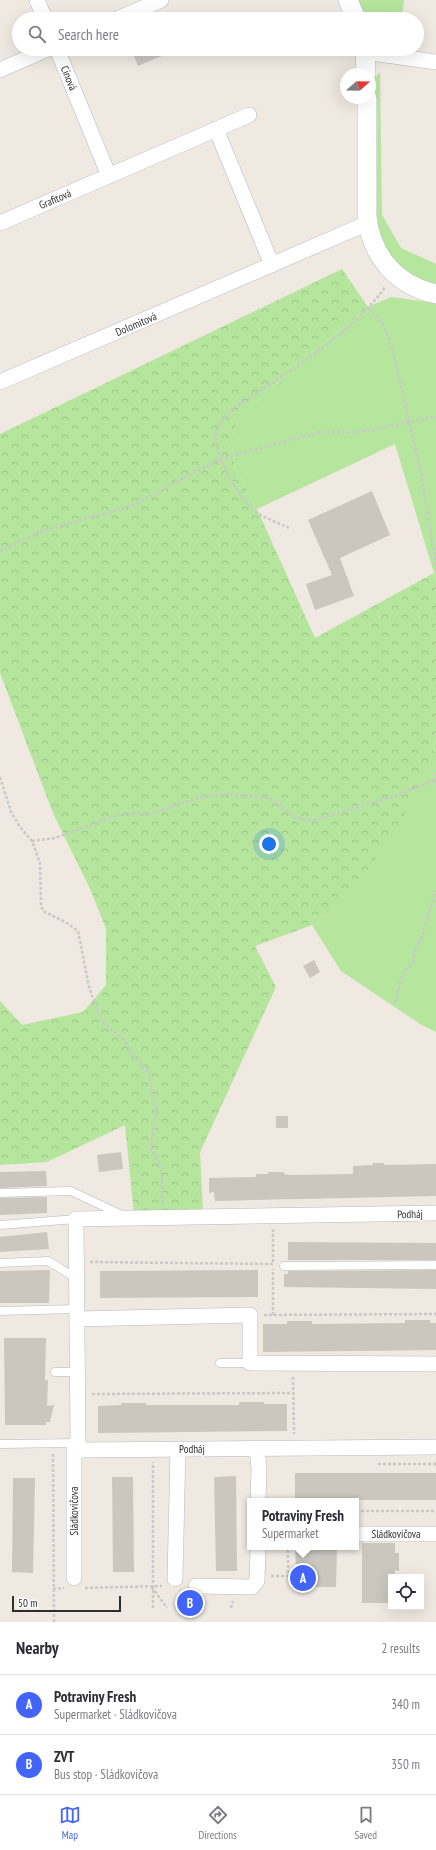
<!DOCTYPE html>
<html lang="en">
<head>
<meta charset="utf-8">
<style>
  :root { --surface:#fff; --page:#f2f2f3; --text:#2b2b33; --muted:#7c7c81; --line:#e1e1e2; --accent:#4264fb }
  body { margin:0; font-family:"PT Sans Narrow",sans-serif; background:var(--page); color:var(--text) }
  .controls { position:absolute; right:12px; bottom:12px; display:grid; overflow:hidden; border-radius:0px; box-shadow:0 4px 16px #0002 }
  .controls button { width:36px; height:36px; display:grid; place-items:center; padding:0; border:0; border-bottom:1px solid var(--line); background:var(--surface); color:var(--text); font:20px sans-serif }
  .compass { position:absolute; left:340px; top:68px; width:36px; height:36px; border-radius:50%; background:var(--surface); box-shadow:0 4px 16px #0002; rotate:70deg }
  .scale { position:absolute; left:12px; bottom:10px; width:109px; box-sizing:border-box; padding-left:4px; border:2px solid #2e2e2e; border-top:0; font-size:11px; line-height:14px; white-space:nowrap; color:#2e2e2e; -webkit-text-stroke:3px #fff; paint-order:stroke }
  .you { position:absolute; left:269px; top:844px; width:14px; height:14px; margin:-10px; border:3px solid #fff; border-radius:50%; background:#1a73e8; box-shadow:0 0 0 6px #1a73e833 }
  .badge { display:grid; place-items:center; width:26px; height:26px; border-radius:50%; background:var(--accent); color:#fff; font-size:13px; font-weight:700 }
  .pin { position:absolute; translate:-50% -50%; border:2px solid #fff; box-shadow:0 1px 4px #0006 }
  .popup { position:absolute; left:247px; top:1498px; width:112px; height:52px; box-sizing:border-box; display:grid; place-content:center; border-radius:0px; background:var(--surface); filter:drop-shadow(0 1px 3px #0005); font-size:13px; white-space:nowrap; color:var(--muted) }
  .popup b { font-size:15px; color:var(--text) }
  .popup::after { content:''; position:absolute; left:50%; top:100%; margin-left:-8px; border:8px solid transparent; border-top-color:var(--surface) }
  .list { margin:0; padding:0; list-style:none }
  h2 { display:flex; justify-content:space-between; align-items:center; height:52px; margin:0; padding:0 16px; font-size:17px }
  h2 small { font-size:13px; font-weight:400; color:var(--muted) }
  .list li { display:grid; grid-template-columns:26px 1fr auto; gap:12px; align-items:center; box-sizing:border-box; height:60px; padding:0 16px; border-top:1px solid var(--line) }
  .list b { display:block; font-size:15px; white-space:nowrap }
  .list p { margin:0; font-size:13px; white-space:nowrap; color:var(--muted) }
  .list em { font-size:13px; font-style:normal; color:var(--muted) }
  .icon { flex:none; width:22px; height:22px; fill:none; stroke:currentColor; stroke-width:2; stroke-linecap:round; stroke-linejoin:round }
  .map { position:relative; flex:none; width:436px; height:1622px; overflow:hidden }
  .search { position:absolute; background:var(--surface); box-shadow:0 4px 16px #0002; left:12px; right:12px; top:12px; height:44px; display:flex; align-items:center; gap:10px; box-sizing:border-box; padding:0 14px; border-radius:22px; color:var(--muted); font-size:15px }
  .sheet { height:172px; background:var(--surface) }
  nav { display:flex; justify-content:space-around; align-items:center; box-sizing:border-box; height:56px; border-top:1px solid var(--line); background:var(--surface); font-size:11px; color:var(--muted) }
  nav a { display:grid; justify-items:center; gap:2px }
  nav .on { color:var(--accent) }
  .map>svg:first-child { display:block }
</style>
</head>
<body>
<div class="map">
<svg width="436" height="1622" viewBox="0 0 436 1622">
  <defs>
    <pattern id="forest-crowns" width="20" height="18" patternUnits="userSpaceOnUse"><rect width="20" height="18" fill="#b6e59e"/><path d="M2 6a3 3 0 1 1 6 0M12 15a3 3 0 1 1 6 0" fill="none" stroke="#9dc588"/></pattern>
  </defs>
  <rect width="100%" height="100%" fill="#efe9e1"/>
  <path fill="#b6e59e" d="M357,0H404L402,19H364Z
    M380,72L382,215L401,248L436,264V286C400,271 387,261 375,222L374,79Z
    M391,297L436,303V590L434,573L395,444L257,509L235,468L231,438L240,417L307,356L368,307Z
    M436,731V1032L420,1024L341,971L312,925L344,903L433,753Z"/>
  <path fill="url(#forest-crowns)" d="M342,269L368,307L307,356L240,417L231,438L235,468L257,509L315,638L434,573L436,590V731L433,753L399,825L344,903L312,925L255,946L276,987L200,1152L203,1212L134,1215L125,1125L47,1162L0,1165V1001L22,1025L83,1012L106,985V929L91,891L53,813L0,673V434Z"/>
  <path fill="#cbc7bf" d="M131,49H178L138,66Z
    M372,491L390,535L340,558L354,596L315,610L306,584L332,575L308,520Z
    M314,960L320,972L310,978L303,966Z
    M276,1116H288V1128H276Z
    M121,1152L123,1169L99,1172L97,1155Z
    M373,1163H384V1165L436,1164V1196L215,1201L214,1192L209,1193V1178L256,1177V1174H268V1172H284V1174L289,1175L353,1174V1166L373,1165Z
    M46,1171L47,1186L0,1188V1172Z
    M47,1197V1213L0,1215V1198Z
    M47,1232L49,1249L0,1252V1237Z
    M288,1242L436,1243V1260H288Z
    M50,1270L49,1303H0V1271Z
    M258,1270V1297L100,1298V1271Z
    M436,1270V1289L284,1287V1274H288V1271Z
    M405,1320H430V1323H436V1350L263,1352V1324H287V1321H312V1324L405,1323Z
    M4,1338H46L45,1380H48L47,1406L54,1405L50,1422H46V1425H5Z
    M239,1402H264V1404H287V1431L98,1433V1406L121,1405V1403H146V1405H239Z
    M295,1473H436V1500H295Z
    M236,1476L237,1571H216L214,1477Z
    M112,1477H133L134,1572H113Z
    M13,1478H35L33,1573L12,1572Z
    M362,1543H395V1553H399V1571L395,1570V1577H391V1603H362Z
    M295,1547H337L336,1587H293L294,1571H296Z"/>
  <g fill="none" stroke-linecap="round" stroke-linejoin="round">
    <g stroke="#b4b7c1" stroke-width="9">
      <path id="service" d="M0,1193L71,1191L122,1215
        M0,1225L76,1219
        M0,1263L48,1261L76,1278
        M284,1266L436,1265
        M0,1311L76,1309
        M220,1363H250
        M55,1372H77
        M0,1444L77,1443"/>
    </g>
    <g stroke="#b4b7c1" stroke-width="16">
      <path id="minor" d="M37,0L45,19
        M117,19L161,0
        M57,49L109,176
        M365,52L436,62
        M0,70L48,49
        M216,129L272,265
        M0,223L249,115
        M0,382L368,223
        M436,1213L76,1219L78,1443L82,1450L436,1447
        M77,1319L250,1315V1363L436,1364
        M74,1444V1578
        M257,1449L259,1468L258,1501
        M356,1534H436
        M175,1579L178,1449
        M196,1586L252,1587L257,1581L258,1547"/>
    </g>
    <g stroke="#b4b7c1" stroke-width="20">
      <path id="tertiary" d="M348,0L356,19
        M365,49L366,74
        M367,98V216C371,256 396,285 436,294"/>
    </g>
    <path stroke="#c9c9c9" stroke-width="2.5" stroke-dasharray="3 2" stroke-linecap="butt" d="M369,308C382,320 387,332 392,348L422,477L436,567
      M289,528C279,523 266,519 256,512C241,503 211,449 216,432C218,423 226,416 232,409C280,377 352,335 385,287
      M0,551L42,531L131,506L220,459L320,432H358L436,417
      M436,773L434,780L436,784
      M0,777L11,812L20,827L32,841L40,863L41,905L43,911L67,923L78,931L89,987L101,1021L124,1040L132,1054L148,1071L156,1110L151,1148L158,1160L162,1175V1200L165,1204
      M32,841L55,838L113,817L130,813H152L202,797L227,794L269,798L297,818L311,821L398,795L434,780
      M395,1003L403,973L413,962L415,950L421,940L436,890
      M90,1262L273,1264
      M273,1262V1229
      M264,1315L436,1314
      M273,1315V1269
      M293,1377L294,1434
      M92,1394L293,1393
      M53,1454L54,1622
      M378,1464H436
      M356,1511H436
      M271,1576H288V1547
      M152,1587L167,1608
      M85,1588L162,1586
      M53,1589L64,1588
      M153,1608V1462
      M176,1608L187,1595
      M231,1608L233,1601"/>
    <use href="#service" stroke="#fff" stroke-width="8"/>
    <use href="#minor" stroke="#fff" stroke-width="15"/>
    <use href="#tertiary" stroke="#fff" stroke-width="19"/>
  </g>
  <g text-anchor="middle" stroke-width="3" stroke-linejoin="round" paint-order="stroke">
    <g font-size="11" fill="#2e2e2e" stroke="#fff">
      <text transform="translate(69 78) rotate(68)" y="4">Cínová</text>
      <text transform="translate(55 199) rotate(-23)" y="4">Grafitová</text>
      <text transform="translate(136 324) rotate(-23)" y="4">Dolomitová</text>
      <text transform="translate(410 1214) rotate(-1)" y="4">Podháj</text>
      <text x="192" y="1453">Podháj</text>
      <text transform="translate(74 1511) rotate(-90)" y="4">Sládkovičova</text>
      <text x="396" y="1538">Sládkovičova</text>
    </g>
  </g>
</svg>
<div class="controls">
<button><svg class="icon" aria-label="locate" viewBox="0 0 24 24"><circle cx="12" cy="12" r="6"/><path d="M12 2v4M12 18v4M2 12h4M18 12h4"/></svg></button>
</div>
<svg class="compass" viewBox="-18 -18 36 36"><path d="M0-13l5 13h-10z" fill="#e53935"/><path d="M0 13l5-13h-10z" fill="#7c7c81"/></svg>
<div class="scale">50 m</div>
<div class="you"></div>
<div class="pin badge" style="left:303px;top:1578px">A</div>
<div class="popup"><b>Potraviny Fresh</b>Supermarket</div>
<div class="pin badge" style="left:190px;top:1603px">B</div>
<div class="search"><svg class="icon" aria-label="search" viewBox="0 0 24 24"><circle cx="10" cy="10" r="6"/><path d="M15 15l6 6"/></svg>Search here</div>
</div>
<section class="sheet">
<h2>Nearby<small>2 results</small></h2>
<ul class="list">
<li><span class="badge">A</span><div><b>Potraviny Fresh</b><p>Supermarket · Sládkovičova</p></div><em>340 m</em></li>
<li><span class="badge">B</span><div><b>ZVT</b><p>Bus stop · Sládkovičova</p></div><em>350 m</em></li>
</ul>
</section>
<nav>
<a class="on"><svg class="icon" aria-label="map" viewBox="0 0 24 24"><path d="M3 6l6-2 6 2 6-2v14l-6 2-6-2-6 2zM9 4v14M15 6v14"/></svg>Map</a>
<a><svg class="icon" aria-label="directions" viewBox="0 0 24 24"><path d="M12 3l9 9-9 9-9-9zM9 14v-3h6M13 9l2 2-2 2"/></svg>Directions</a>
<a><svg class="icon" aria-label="saved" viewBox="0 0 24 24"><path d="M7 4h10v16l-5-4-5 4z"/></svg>Saved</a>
</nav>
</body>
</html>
